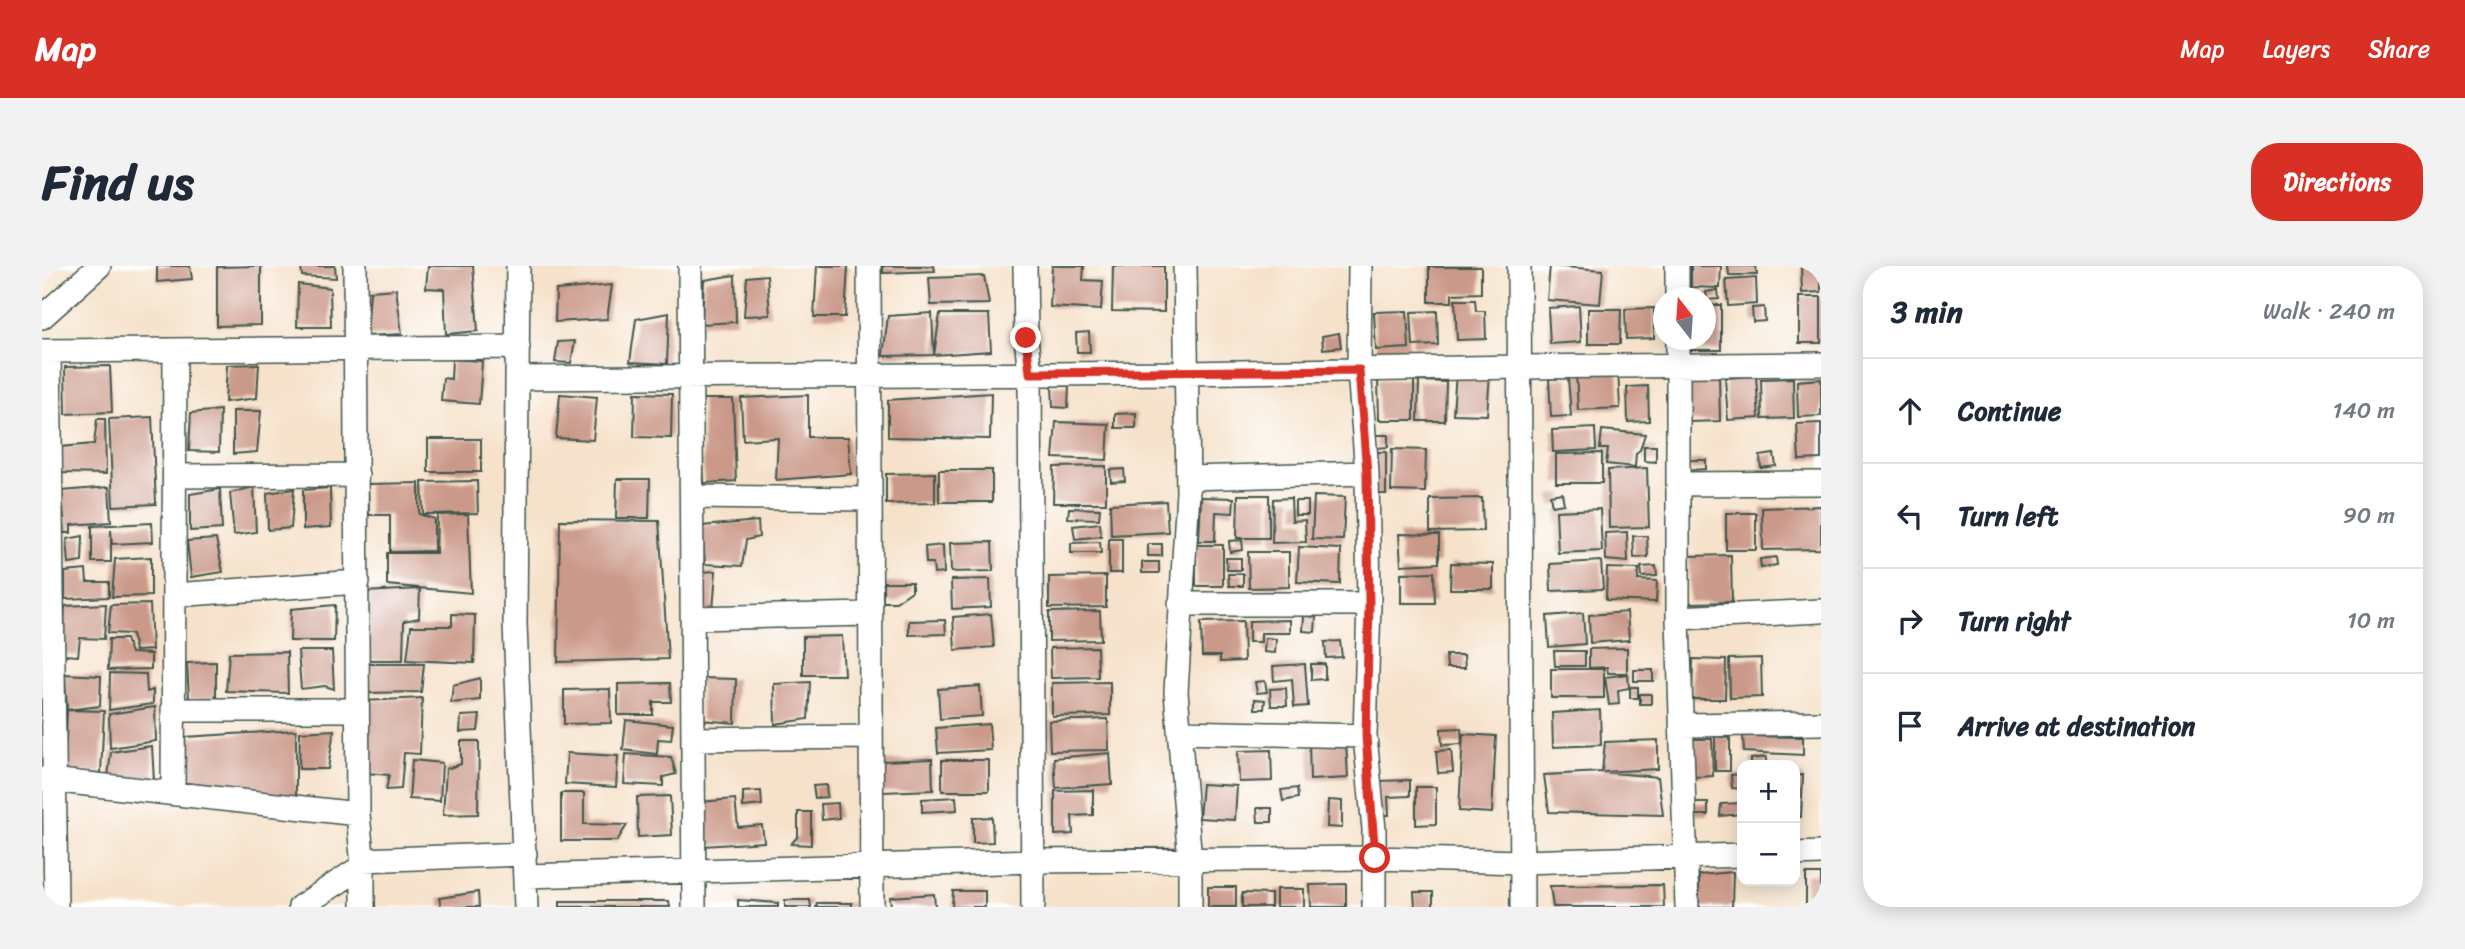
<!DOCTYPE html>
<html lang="en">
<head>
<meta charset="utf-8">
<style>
  :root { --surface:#fff; --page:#f2f2f3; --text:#1f2937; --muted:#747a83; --line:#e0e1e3; --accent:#d93025 }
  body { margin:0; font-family:Sriracha,sans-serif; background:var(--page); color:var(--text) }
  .controls { position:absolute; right:21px; bottom:21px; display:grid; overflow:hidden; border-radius:14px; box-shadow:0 4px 18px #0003 }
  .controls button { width:63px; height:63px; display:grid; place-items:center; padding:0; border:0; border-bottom:2px solid var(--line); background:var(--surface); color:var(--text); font:35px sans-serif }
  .compass { position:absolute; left:1611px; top:21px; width:63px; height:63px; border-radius:50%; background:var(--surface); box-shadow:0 4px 18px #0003; rotate:343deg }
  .stop { position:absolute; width:21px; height:21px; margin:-16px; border:5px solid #d93025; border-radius:50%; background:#fff }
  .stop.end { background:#d93025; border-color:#fff; box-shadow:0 2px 7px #0008 }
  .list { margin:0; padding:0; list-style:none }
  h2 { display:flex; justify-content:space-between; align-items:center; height:91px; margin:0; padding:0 28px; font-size:30px }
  h2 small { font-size:23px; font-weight:400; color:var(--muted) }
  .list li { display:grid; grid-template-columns:46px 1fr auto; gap:21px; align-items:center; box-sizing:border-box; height:105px; padding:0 28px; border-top:2px solid var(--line) }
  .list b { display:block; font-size:26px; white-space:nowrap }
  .list em { font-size:23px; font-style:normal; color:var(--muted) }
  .icon { flex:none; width:38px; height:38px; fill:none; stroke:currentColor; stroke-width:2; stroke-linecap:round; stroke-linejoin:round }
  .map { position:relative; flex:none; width:1779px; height:641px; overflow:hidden; border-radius:28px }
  header { display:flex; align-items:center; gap:42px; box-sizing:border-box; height:98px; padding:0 35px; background:var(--accent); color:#fff }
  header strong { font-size:33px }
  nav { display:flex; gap:38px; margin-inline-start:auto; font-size:24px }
  .intro { display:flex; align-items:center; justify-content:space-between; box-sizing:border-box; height:168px; padding:0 42px }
  h1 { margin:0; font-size:49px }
  .button { padding:18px 32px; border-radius:28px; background:var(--accent); color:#fff; font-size:24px; font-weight:700 }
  main { display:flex; gap:42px; padding:0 42px }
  aside { flex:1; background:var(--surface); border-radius:28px; box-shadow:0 4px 18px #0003 }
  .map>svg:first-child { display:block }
</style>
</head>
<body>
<header>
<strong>Map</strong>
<nav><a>Map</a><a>Layers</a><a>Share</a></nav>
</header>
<div class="intro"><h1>Find us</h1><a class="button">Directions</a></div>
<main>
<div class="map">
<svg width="1779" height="641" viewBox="0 0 1779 641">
  <rect width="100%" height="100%" fill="#fff"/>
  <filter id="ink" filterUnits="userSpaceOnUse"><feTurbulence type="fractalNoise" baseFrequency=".0143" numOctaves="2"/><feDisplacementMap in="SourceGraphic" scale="14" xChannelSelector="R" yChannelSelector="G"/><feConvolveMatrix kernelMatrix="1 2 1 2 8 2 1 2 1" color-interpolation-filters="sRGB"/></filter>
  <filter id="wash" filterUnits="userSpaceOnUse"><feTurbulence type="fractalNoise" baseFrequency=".00686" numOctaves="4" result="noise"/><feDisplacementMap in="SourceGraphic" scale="28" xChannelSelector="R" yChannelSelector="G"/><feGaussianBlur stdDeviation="1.57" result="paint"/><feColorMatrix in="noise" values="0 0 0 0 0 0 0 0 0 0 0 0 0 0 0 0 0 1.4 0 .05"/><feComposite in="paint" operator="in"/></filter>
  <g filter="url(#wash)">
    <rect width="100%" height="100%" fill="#f6e2cb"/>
    <g id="blocks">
      <path fill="#cb9989" d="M115,0H148L150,13L115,16Z
        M219,0V59L175,60V1Z
        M259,0H293L294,12L260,10Z
        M386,0H431L436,65L404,68L402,23L384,22Z
        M775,0H806L803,51H772Z
        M841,0H892L893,5L841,7Z
        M1010,0H1042L1041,14L1061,15L1059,44L1008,41Z
        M1071,0H1122V46L1070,45Z
        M1508,0L1561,4L1558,38L1505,34Z
        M1649,0H1679L1678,22L1649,21Z
        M1686,0H1714L1715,9H1687Z
        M1759,0H1779V26L1760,27Z
        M1387,1H1439V27L1410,28V36H1387Z
        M693,9L694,56L660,58L662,14Z
        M725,9L728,49L702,50L705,11Z
        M942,10L947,38L889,39L887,12Z
        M1714,12L1715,38L1686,40L1684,14Z
        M256,18L288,22L289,61H255Z
        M570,19L565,53L513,56L514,24Z
        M354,23L360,68L325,70L328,25Z
        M1676,24L1677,33L1665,34L1664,26Z
        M1757,31H1779V77H1757Z
        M1413,34H1433L1434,45H1443L1444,73L1415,74Z
        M1664,39H1679V84H1648V74H1664Z
        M1537,40L1539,76L1508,78L1506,42Z
        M1722,41L1723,55L1711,56L1710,42Z
        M1612,42V72L1584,73L1583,43Z
        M1546,43H1579L1578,78H1546Z
        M1365,45L1367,82L1334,84L1332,46Z
        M1395,45L1396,79L1371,80L1369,46Z
        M627,47L625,98L588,96L594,53Z
        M890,47L892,89L841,90L846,50Z
        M898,48H947L949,85L892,89Z
        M1047,66L1048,86H1035L1034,67Z
        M1297,67L1299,81L1281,83L1280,70Z
        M533,75L529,97L513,96L516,76Z
        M410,93L440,95L437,138L399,135L401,112L409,113Z
        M217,98L215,132L183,136L185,99Z
        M68,100L70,146L24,148L23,101Z
        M1576,104L1578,142L1536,144L1534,106Z
        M1414,106L1448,107L1445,149L1411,148Z
        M1677,110L1678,155L1647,156L1646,111Z
        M1714,110L1717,152L1686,154L1683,112Z
        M1526,112L1529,150L1509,151L1507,113Z
        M1751,112L1752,152L1720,153L1719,113Z
        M1372,113V154H1337L1336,114Z
        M1779,113V150L1756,151L1755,115Z
        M1377,115L1404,116L1403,155H1376Z
        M1010,120H1027L1026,142L1011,141Z
        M1606,120L1607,155L1586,156L1585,121Z
        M593,127L630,128L629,172L592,171Z
        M949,127L948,173L846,171V134Z
        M518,128L555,131L551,174L514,172Z
        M766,129V171H806L809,208L734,214L736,172L701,174L699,132Z
        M659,133H691L694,215L662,217Z
        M178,144L177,186L147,185L149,147Z
        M191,145H219L215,186L191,188Z
        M1094,147V162H1073V148Z
        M110,151L114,238L71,240L67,153Z
        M55,153H63L64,208L20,207L18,181L52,178Z
        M1014,156L1067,158L1065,194L1011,192Z
        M1779,157V193L1757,194L1755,158Z
        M1553,162L1554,184L1511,186L1510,164Z
        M1560,164L1603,168L1598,184L1594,187L1593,201L1564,198L1566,183H1558Z
        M1334,169H1346V181L1334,182Z
        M386,173H439V206H386Z
        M1602,180H1614V196L1602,195Z
        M1350,183L1384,184L1383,226L1349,225Z
        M1332,186H1344V228H1332Z
        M1560,187V217H1514V188Z
        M1732,188L1734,200L1719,202L1718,190Z
        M1648,194H1664V203L1648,204Z
        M1064,200V237H1011L1012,201Z
        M1605,202L1607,261L1567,262L1566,204Z
        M1082,203L1083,215L1069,216L1068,204Z
        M897,204H950V236H897Z
        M893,207V237L844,238V208Z
        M575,213H608L607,252H574Z
        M435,215L436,247L381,248L380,216Z
        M377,217V248L392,253V285L348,286V249H327L326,218Z
        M67,221L69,256L29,259V267H23L20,225Z
        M212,221L214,266L192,269L188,227Z
        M288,222L289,261L261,263V224Z
        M178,223L180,263L148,265V228Z
        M252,223L249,262L226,264L225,227Z
        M1520,227L1522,238L1510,240L1508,229Z
        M1196,229H1227V272H1195Z
        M1272,230L1303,231L1301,274L1270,273Z
        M1159,231L1192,232L1191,247L1174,246L1173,275H1157Z
        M1249,232L1250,255L1263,254L1264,276L1230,277L1231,233Z
        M1440,232L1441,265L1388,266V233Z
        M1124,235L1126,266L1069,269L1068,238Z
        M1253,235H1266V249H1253Z
        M1779,240V283L1721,284L1720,242Z
        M1027,242L1058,243L1057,253L1026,252Z
        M1558,243L1560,285L1516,287L1514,245Z
        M1684,247H1714V284H1684Z
        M426,248L429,327L345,319V287H394L395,249Z
        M518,254L617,255L626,393L516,396Z
        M716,255L717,271L704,274L700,300L663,298L660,260Z
        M110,257L111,276L70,278L69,264V296H50V260Z
        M1058,257L1059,270L1033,273L1031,260Z
        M1585,266L1586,296L1564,294L1563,267Z
        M1357,268L1397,269V297L1359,299Z
        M41,270L40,296L27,298L25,273Z
        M1591,270H1605L1606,291L1592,292Z
        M174,273L181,306L149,311L145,275Z
        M1067,273H1080V307H1067Z
        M1200,274L1201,284L1188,286L1187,275Z
        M950,276L951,305L909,306L908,277Z
        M1058,276L1059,287H1029V277Z
        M1106,278H1120V290H1106Z
        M901,279L902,307L892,308L891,297H884L883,281Z
        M1154,279H1181V320H1154Z
        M1257,281L1299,283L1298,318L1255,316Z
        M1206,286H1247V321L1207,322Z
        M1689,289L1690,336L1648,337L1647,290Z
        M109,291V330L70,331L73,293Z
        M1734,291L1735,299L1719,302L1718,293Z
        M1184,292H1199V304H1185Z
        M1559,295L1561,323L1509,325L1508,298Z
        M1100,296H1117V307H1100Z
        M1409,297L1451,298V323H1408Z
        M1614,300L1615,310L1600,311L1599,301Z
        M1565,302L1597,303L1596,314L1615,315L1614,336L1564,334Z
        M44,304L45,316H67V331L23,333V306Z
        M674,305L671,345H658L660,306Z
        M1392,306L1393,337H1359V307Z
        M1186,308H1201V320H1187Z
        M1064,310V341L1007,342V311Z
        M948,313L949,341L910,343L909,314Z
        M841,316H870V325L854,336H841Z
        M378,323L377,352L362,355L361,394H325L322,326Z
        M64,338L62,373L38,372L36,390L21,389L23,340Z
        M108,338L110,384L93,385L90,368L66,367L69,339Z
        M293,339L292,375H248L249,343Z
        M1058,345L1059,374L1007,375V346Z
        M1585,346L1587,374L1548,377L1547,349Z
        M1541,347L1543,378L1507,381L1505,350Z
        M410,348L433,349L432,397L365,394L369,360H410Z
        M949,348L952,381L913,384L911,351Z
        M1262,350L1274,351L1273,366L1261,365Z
        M903,354L904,368L867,369V355Z
        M1248,354V367H1219V376H1207V355Z
        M1201,355L1202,395L1178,396V390H1160L1159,356Z
        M800,370L802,409H761V371Z
        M1223,372L1234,373L1233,387L1222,386Z
        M67,373H84L89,387L109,388V403L66,404Z
        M1298,375L1300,391L1284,392L1283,376Z
        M1055,381L1056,411L1009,412L1008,382Z
        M1585,382V407H1566L1565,401L1547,402V383Z
        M256,385H290L292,423L283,420L259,423Z
        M1512,385H1543V400H1513Z
        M245,386L246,427L184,425L187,387Z
        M1404,389H1422L1423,402H1405Z
        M1719,392L1720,431L1688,432L1687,393Z
        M1651,393L1684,394L1683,433H1650Z
        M174,396V434L147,433L145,397Z
        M325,398H382L379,426L322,427Z
        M1263,398L1266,440L1252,441L1250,413L1232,415L1231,400Z
        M1269,398H1283V413L1269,414Z
        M1509,403H1562V432H1509Z
        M1592,404H1611V415H1592Z
        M68,407L104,408L105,426L111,424V438L67,444Z
        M23,408L59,410L58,440L25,444L62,445L59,507L23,505L25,444Z
        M1586,408L1587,422L1576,424L1577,438L1567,439L1563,411Z
        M438,412V434L409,437L411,419Z
        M658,412L694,413L693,457L659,454Z
        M1223,415L1225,426L1215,427L1213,416Z
        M768,416L766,453L733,458L732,418Z
        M1068,416V449L1010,450V417Z
        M628,417L629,436H611V449H576V418Z
        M938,420L940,450L898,453L896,423Z
        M1588,421H1596V432H1588Z
        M1244,422L1245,440H1229L1228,423Z
        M568,423L569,457L522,458V424Z
        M1598,428H1609V438H1598Z
        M380,432L378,488L362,487L359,523L344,524L347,509L324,507L322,435Z
        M1213,433L1223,434L1222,443H1213Z
        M113,441L114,475L68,482L67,448Z
        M1558,444L1559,479L1511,481L1510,447Z
        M438,449L436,465L418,466L419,450Z
        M1066,453L1067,484L1008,485L1007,455Z
        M584,454L631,459L629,474L616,473L615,488L581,484Z
        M947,458L949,484L896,487L894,462Z
        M1419,462L1420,478L1400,479L1399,463Z
        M254,464V531L142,520L143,471Z
        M292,464L286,503H257L258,466Z
        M1421,468L1454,470L1450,547L1417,545Z
        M1673,470L1688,472V505H1673Z
        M1701,470L1761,471V489L1702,486Z
        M1650,473H1670L1671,510L1652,511Z
        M1616,474V503L1560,506L1563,476Z
        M419,475H437L436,548L401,549L404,503L419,498Z
        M1304,475L1306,512L1268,514L1267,476Z
        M110,480L112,516L66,511L69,486Z
        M1229,484L1230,515L1197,516L1196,485Z
        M1409,484L1411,506L1396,507L1394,485Z
        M525,487L576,490L574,521L523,518Z
        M1068,487L1070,518L1014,522L1012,492Z
        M584,488L629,491L634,508L621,511V520L582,518Z
        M1724,491V499H1709V493Z
        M890,493L891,524L841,526L840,495Z
        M370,494L400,497L398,535L367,533Z
        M900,494H947V525H900Z
        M1560,506L1616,511L1621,549L1507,546L1502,509Z
        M1700,508V523L1690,522L1689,509Z
        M1761,509L1759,551L1753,550V510Z
        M1368,514V530L1346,531L1347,549H1336L1335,515Z
        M1160,518L1195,520L1193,554L1157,552Z
        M784,519L785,531L773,532L771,520Z
        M1374,521H1394V558L1374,559Z
        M1255,522L1256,532L1241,535L1239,524Z
        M1051,524V549L1030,550L1031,568L1013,569V525Z
        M719,525L720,539L701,541V526Z
        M519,527H542V558L585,559L575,575H519Z
        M628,530L630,569L596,571L595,531Z
        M914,531L915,544L880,546V533Z
        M693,533L696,561L720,559L722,576L662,580L658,536Z
        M1286,534L1300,535V562L1285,561Z
        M796,537L797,552L780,554L779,538Z
        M1651,537H1666V549H1652Z
        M1700,537V548L1678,550L1679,538Z
        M1215,542H1230V556H1216Z
        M756,546H769V579L749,578L756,570Z
        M950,551L951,576L931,577V552Z
        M1691,606L1690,641H1657V609Z
        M1764,608H1779V641H1764Z
        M1304,618V641H1269L1268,619Z
        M1621,619L1622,641H1511L1508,620Z
        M1166,621H1194V641H1166Z
        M1234,623H1262V641H1234Z
        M911,625H943V641H910Z
        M436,626L437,641H399L397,632Z
        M1372,626H1391V641H1373Z
        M1200,627L1229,628V641H1200Z
        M892,628L893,641H849L848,631Z
        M696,634L736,637V641H696Z
        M743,634H768L769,641H743Z
        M518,635H627L628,641H518Z
        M775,637H810V641H774Z"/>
    </g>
  </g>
  <g filter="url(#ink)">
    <use href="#blocks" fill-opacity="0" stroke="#3f564b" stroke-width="2"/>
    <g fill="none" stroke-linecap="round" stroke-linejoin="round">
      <g stroke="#3f564b" stroke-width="26">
        <path id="minor" d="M476,0L473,358L484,641
          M648,0L652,641
          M827,0L830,641
          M983,0L984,72L988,107L991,641
          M1143,0L1146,226L1134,426L1148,595V641
          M1318,0L1317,104L1325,207L1327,338L1323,470L1332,563V641
          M1477,0L1480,641
          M1635,0V32
          M0,51L57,0
          M1636,74V352L1645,641
          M0,85L476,81
          M7,85L14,641
          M475,112L1143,107L1478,101L1779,98
          M133,210L315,209
          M1146,212L1325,207
          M1637,218L1779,217
          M650,231L828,233
          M132,329L316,316
          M1138,338H1327
          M651,352L828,348
          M1636,352L1779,345
          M131,444H315
          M1640,459L1779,457
          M1137,466L1323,470
          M651,473L828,471
          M0,513L316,548
          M131,527L133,84
          M1753,588L1779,587
          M320,594L483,588
          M321,600V641
          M484,610L992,595L1333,592L1480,596L1700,589
          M258,641L321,600L316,548L313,0"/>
      </g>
      <use href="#minor" stroke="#fff" stroke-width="23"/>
    </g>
  </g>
  <g fill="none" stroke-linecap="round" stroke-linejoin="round" filter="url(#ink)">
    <path stroke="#d93025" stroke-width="9" d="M984,72L988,107L1317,104L1325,207L1327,338L1324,470L1333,592"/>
  </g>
</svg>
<div class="controls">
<button>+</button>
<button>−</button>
</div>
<svg class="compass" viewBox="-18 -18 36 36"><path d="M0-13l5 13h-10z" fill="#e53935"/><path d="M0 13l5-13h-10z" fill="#747a83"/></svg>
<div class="stop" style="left:1333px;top:592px"></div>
<div class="stop end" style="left:984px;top:72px"></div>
</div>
<aside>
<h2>3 min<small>Walk · 240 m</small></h2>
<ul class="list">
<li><svg class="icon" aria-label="ahead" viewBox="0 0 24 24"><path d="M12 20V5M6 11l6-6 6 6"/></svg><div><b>Continue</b></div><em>140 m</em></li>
<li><svg class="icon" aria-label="left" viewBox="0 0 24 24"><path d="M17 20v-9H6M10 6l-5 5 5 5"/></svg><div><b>Turn left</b></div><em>90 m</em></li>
<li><svg class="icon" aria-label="right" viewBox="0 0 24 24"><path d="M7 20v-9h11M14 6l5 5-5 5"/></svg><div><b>Turn right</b></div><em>10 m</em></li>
<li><svg class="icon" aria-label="arrive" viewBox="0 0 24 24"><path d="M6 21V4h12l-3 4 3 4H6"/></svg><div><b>Arrive at destination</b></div></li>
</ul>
</aside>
</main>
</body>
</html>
